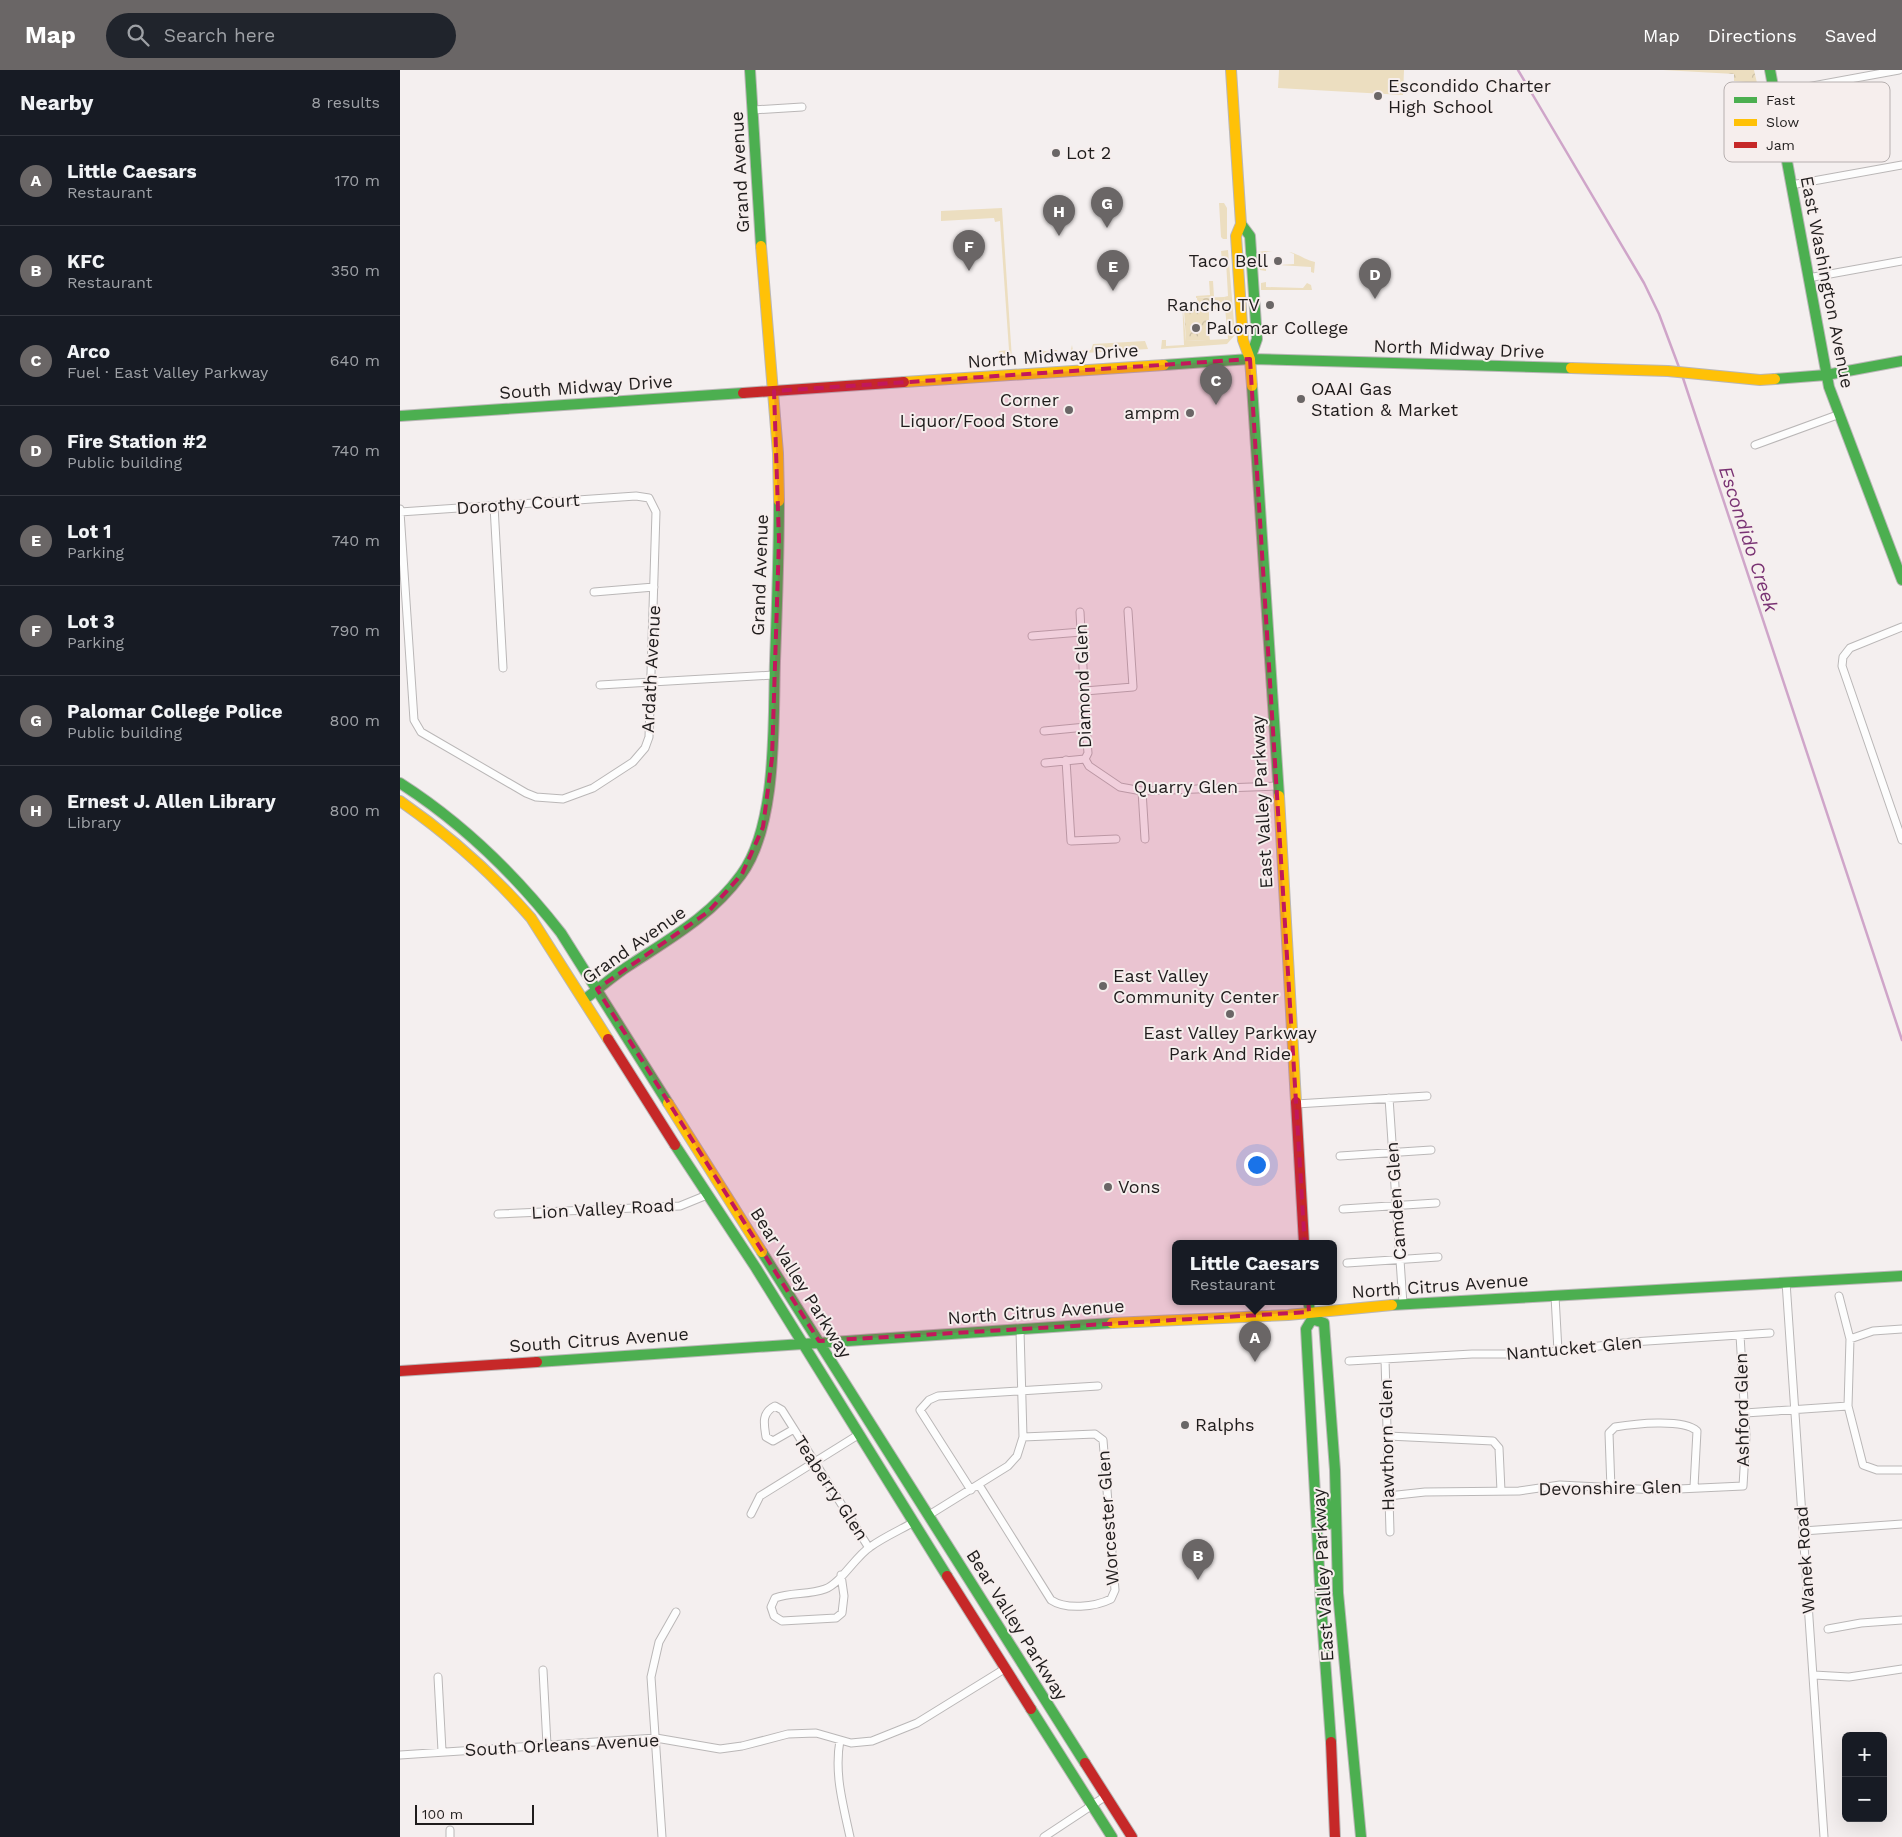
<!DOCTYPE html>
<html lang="en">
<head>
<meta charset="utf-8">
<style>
  :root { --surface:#171b24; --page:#20242c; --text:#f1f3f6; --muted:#9ea1a6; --line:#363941; --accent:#6a6666 }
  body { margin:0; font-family:"Work Sans",sans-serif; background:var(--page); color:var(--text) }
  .controls { position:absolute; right:15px; bottom:15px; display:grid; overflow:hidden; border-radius:8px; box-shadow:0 5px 20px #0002 }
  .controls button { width:45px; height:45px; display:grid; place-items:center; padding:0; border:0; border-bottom:1px solid var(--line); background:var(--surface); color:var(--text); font:25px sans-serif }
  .scale { position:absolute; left:15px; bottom:12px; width:119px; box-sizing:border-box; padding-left:5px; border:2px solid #201d1d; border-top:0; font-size:14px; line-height:18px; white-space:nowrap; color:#201d1d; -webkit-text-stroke:4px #f6eeed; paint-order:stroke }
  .you { position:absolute; left:856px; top:1094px; width:18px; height:18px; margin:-12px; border:4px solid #fff; border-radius:50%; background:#1a73e8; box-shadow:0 0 0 8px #1a73e833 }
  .badge { display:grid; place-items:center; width:32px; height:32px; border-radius:50%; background:var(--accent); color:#fff; font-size:16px; font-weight:700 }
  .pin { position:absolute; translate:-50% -41px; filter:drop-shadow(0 1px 2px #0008) }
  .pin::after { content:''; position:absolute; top:26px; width:18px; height:15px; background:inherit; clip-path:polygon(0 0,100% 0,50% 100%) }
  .popup { position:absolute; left:772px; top:1170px; width:165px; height:65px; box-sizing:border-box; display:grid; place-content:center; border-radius:8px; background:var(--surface); filter:drop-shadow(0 1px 4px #0005); font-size:16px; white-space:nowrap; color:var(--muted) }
  .popup b { font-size:19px; color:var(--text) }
  .popup::after { content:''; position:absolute; left:50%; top:100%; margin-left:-10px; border:10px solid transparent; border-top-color:var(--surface) }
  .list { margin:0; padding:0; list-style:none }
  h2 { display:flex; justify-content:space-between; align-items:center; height:65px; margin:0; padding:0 20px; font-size:21px }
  h2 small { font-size:16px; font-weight:400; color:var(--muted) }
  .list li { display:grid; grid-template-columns:32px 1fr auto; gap:15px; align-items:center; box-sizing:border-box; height:90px; padding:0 20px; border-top:1px solid var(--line) }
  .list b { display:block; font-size:19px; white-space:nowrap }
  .list p { margin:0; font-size:16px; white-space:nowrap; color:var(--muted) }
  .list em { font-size:16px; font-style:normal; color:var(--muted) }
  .icon { flex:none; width:28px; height:28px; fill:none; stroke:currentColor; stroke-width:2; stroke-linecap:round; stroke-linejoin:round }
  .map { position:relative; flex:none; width:1502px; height:1767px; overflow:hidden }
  header { display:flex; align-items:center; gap:30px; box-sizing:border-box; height:70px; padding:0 25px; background:var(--accent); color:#fff }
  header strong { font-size:24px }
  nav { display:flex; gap:28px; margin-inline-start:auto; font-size:18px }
  .search { width:350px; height:45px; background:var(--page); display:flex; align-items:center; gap:12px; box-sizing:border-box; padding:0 18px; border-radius:28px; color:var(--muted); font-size:19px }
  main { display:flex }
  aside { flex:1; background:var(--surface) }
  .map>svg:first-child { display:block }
</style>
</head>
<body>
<header>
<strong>Map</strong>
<div class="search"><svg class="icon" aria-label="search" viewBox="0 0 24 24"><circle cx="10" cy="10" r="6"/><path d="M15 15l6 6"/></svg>Search here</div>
<nav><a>Map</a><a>Directions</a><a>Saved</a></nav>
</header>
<main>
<aside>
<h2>Nearby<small>8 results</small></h2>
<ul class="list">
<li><span class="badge">A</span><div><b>Little Caesars</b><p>Restaurant</p></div><em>170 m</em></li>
<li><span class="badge">B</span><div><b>KFC</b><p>Restaurant</p></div><em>350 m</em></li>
<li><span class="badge">C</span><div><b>Arco</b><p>Fuel · East Valley Parkway</p></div><em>640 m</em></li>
<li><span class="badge">D</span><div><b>Fire Station #2</b><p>Public building</p></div><em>740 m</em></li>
<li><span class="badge">E</span><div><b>Lot 1</b><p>Parking</p></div><em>740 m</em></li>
<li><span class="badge">F</span><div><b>Lot 3</b><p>Parking</p></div><em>790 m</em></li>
<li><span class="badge">G</span><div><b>Palomar College Police</b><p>Public building</p></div><em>800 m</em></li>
<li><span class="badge">H</span><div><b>Ernest J. Allen Library</b><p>Library</p></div><em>800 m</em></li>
</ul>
</aside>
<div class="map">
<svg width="1502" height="1767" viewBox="0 0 1502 1767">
  <defs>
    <pattern id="park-crowns" width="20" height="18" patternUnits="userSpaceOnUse" patternTransform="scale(1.25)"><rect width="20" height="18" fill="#ecdec0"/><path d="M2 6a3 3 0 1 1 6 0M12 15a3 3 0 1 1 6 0" fill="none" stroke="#cabea5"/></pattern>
  </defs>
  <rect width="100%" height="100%" fill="#f4efef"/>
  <path fill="url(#park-crowns)" d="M1263,0H1354L1357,13L1334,11V4Z
    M824,227L825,238L809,240V251L807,252L810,270L786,271L784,240L798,239L797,228Z"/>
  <path fill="#ecdec0" d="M879,0H1004L1003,25L878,18Z
    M819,133H824L827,138V169H823L821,167Z
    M602,138L612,289L573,292L571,283L574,288L598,287L599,281L609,280L600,151L595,152L594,148L541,151V141Z
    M828,180L835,265L827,274L761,279L762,270H766V276L784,275L782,229L786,271L828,269L824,227L828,226L826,191H822L821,181Z
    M865,181L873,182H867L866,201L860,200L858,182Z
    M889,182C897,183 905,190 915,192L914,203L911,202V197L878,195L894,194V184Z
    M809,211H813L814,227L796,228V226L810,225Z
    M866,212V217L903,218L907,213L911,215L912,220H861V213Z
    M745,271L748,279L670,284L672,275L673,281L691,280L693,274Z
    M657,280L659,285L625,287L624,283Z"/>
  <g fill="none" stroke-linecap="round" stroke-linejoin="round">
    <path stroke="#cfa5c9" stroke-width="2.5" d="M1118,0L1244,213L1259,244L1280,300
      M1282,305L1502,970"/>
    <g stroke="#bab7b7" stroke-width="9">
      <path id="street" d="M1374,23L1499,0
        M353,40L402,37
        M1391,115L1502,95
        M1408,208L1502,191
        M1355,375L1440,344
        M94,436L103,598
        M0,439V442L14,650L21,662L126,723L136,727L163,729L193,718L233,692L245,678L249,667L256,442L249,428L236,426L0,442
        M194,522L254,517
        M680,542L687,671L688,683L685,689
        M1502,557L1450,578L1443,587L1442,596L1502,770
        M632,566L681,562
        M200,615L373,605
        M685,621L733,617L728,541
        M644,661L686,657
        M685,689L689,696L720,717L742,721L878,716
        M666,690L671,771L716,769
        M645,693L685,689
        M742,721L745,769
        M989,1028L1003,1234
        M896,1034L1027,1026
        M940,1086L1031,1080
        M943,1139L1036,1133
        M98,1144L280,1136L307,1125
        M947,1193L1038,1187
        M1386,1212L1424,1767
        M1155,1226L1158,1281
        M1439,1226L1450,1269L1448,1336L1463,1395L1477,1400H1502
        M1450,1269L1473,1261L1502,1259
        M985,1289L990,1462
        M949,1291L1072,1284H1133L1232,1272L1370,1263
        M375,1336L382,1340L394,1359L373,1371L366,1367C364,1354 361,1343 375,1336Z
        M1345,1343L1448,1336
        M394,1359L469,1478
        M988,1366L1093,1371L1099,1378L1101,1421
        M579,1415L651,1530C666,1540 695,1537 711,1529L715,1520L703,1370L695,1364L623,1367
        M1211,1419L1209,1363L1215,1357C1233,1354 1283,1348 1297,1361L1294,1417
        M571,1420L520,1340L529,1330L538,1326L698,1316
        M988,1426L1025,1422L1119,1421L1160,1415L1257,1420L1343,1416L1346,1366L1340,1265
        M351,1444L360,1426L458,1365
        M529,1445L608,1396L617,1386L623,1367L620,1260
        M1403,1461L1502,1454
        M441,1505L444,1526L442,1543L436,1548L382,1551L374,1546L371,1537L375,1528C391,1522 409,1525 425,1519C441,1513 455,1487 470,1477C484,1467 500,1460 514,1452
        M1428,1559L1461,1553L1502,1550
        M143,1600L147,1675
        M1414,1605L1449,1607L1502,1599
        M38,1607L42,1681
        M440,1670C434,1704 443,1734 450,1767
        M0,1685L256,1668L320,1679L342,1676L388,1664L416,1663L451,1673L472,1671L517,1653L606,1598
        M50,1760V1767
        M262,1767L251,1607L259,1572L276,1542
        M644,1767L706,1726"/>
    </g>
    <g stroke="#bab7b7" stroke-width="12">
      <path id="fast" d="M350,0L361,176
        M1370,0L1429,317L1502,510
        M841,154L850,166L857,269L850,289
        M764,295L850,289L1171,298
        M1375,309L1426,305L1502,291
        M852,316L879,726
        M0,346L343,323
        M0,713C64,754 115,804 161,863L268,1033
        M185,929C200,918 214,905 230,895C271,868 312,845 341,805C378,755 373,651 375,591C377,537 379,485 379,431
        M275,1075L356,1198L547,1506
        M362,1182L685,1693
        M908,1231L912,1249L906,1259L921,1534L931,1672
        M992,1235L1502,1206
        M912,1249L924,1253L935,1400L938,1523L961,1767
        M137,1292L712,1253
        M915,1424L925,1427L929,1454
        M631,1639L712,1767"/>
    </g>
    <g stroke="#bab7b7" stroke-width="12">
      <path id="slow" d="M831,0L841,154L836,166L843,270L850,289L852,316
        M361,176L378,383L379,431
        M1171,298L1268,301L1360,310L1375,309
        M504,312L764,295
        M879,726L896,1032
        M0,731C49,765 92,803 131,848L208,969
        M268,1033L362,1182
        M712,1253L888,1245L992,1235"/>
    </g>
    <g stroke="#bab7b7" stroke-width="12">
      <path id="jam" d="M343,323L504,312
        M208,969L275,1075
        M896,1032L904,1173
        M0,1301L137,1292
        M547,1506L631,1639
        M931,1672L935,1767
        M685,1693L732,1767"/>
    </g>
    <use href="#street" stroke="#fdfdfd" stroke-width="7"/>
    <use href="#fast" stroke="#4caf50" stroke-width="10"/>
    <use href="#slow" stroke="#ffc107" stroke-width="10"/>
    <use href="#jam" stroke="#c62828" stroke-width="10"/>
  </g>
  <path fill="#c2185b" fill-opacity="0.2" stroke="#c2185b" stroke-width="4" stroke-dasharray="10 6" stroke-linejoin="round" d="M850,289L909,1242L419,1271L197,919L308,842L342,804L363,757L372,688L379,470L374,321Z"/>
  <g fill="#6a6666" stroke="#f6eeed" stroke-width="2">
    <circle cx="978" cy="26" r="5"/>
    <circle cx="656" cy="83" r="5"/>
    <circle cx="878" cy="191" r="5"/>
    <circle cx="870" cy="235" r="5"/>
    <circle cx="796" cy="258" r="5"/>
    <circle cx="901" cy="329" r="5"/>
    <circle cx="669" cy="340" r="5"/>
    <circle cx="790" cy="343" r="5"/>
    <circle cx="703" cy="916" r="5"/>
    <circle cx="830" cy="944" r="5"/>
    <circle cx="708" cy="1117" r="5"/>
    <circle cx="785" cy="1355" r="5"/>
  </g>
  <g text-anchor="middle" stroke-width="4" stroke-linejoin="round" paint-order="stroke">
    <g font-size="18" fill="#201d1d" stroke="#f6eeed" text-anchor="start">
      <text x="988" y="22">Escondido Charter<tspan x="988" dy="21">High School</tspan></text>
      <text x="666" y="89">Lot 2</text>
      <text x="868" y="197" text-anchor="end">Taco Bell</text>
      <text x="860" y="241" text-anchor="end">Rancho TV</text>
      <text x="806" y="264">Palomar College</text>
      <text x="911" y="325">OAAI Gas<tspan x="911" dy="21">Station &amp; Market</tspan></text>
      <text x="659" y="336" text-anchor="end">Corner<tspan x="659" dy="21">Liquor/Food Store</tspan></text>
      <text x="780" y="349" text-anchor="end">ampm</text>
      <text x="713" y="912">East Valley<tspan x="713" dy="21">Community Center</tspan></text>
      <text x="830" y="969" text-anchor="middle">East Valley Parkway<tspan x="830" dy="21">Park And Ride</tspan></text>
      <text x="718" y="1123">Vons</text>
      <text x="795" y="1361">Ralphs</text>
    </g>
    <g font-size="18" fill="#201d1d" stroke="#f6eeed">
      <text transform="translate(340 102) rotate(-93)" y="6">Grand Avenue</text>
      <text transform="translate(1427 212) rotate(79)" y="6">East Washington Avenue</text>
      <text transform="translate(1059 279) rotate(2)" y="6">North Midway Drive</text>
      <text transform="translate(653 286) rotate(-4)" y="6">North Midway Drive</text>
      <text transform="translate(186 317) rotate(-4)" y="6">South Midway Drive</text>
      <text transform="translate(118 434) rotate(-4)" y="6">Dorothy Court</text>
      <text transform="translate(360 505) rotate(-88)" y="6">Grand Avenue</text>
      <text transform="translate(251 599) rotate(-87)" y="6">Ardath Avenue</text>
      <text transform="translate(683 616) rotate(-92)" y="6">Diamond Glen</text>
      <text x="786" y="723">Quarry Glen</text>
      <text transform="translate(862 732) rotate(-93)" y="6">East Valley Parkway</text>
      <text transform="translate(234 875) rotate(-35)" y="6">Grand Avenue</text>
      <text transform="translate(996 1131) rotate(-94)" y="6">Camden Glen</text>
      <text transform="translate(203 1139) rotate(-3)" y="6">Lion Valley Road</text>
      <text transform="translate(401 1213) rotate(58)" y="6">Bear Valley Parkway</text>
      <text transform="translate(1040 1216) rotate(-4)" y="6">North Citrus Avenue</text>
      <text transform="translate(636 1242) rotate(-4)" y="6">North Citrus Avenue</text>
      <text transform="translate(199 1270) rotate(-4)" y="6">South Citrus Avenue</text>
      <text transform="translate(1174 1278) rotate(-5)" y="6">Nantucket Glen</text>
      <text transform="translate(1342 1340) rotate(-91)" y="6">Ashford Glen</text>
      <text transform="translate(987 1375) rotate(-91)" y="6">Hawthorn Glen</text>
      <text transform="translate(431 1418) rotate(57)" y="6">Teaberry Glen</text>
      <text transform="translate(1210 1418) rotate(-1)" y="6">Devonshire Glen</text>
      <text transform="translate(708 1448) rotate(-94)" y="6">Worcester Glen</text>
      <text transform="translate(1405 1490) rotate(-94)" y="6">Wanek Road</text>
      <text transform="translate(923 1505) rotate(-93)" y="6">East Valley Parkway</text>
      <text transform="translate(617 1555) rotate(58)" y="6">Bear Valley Parkway</text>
      <text transform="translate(162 1675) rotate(-3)" y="6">South Orleans Avenue</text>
    </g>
    <g font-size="19" font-style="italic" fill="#793374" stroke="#f6eeed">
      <text transform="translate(1349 469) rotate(72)" y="7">Escondido Creek</text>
    </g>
  </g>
  <rect x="1324" y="12" width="166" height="80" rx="8" fill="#f6eeed" stroke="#b6afaf" stroke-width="1"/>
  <rect x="1334" y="27" width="23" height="6" fill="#4caf50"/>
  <rect x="1334" y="49" width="23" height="7" fill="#ffc107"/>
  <rect x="1334" y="72" width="23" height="6" fill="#c62828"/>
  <g font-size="14" fill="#201d1d">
    <text x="1366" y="35">Fast</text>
    <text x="1366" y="57">Slow</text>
    <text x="1366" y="80">Jam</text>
  </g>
</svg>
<div class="controls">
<button>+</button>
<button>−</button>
</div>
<div class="scale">100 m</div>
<div class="you"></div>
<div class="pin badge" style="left:855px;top:1292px">A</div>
<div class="popup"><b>Little Caesars</b>Restaurant</div>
<div class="pin badge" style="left:798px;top:1510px">B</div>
<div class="pin badge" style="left:816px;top:335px">C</div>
<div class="pin badge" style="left:975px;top:229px">D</div>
<div class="pin badge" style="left:713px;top:221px">E</div>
<div class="pin badge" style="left:569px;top:201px">F</div>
<div class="pin badge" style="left:707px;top:158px">G</div>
<div class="pin badge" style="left:659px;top:166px">H</div>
</div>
</main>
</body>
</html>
